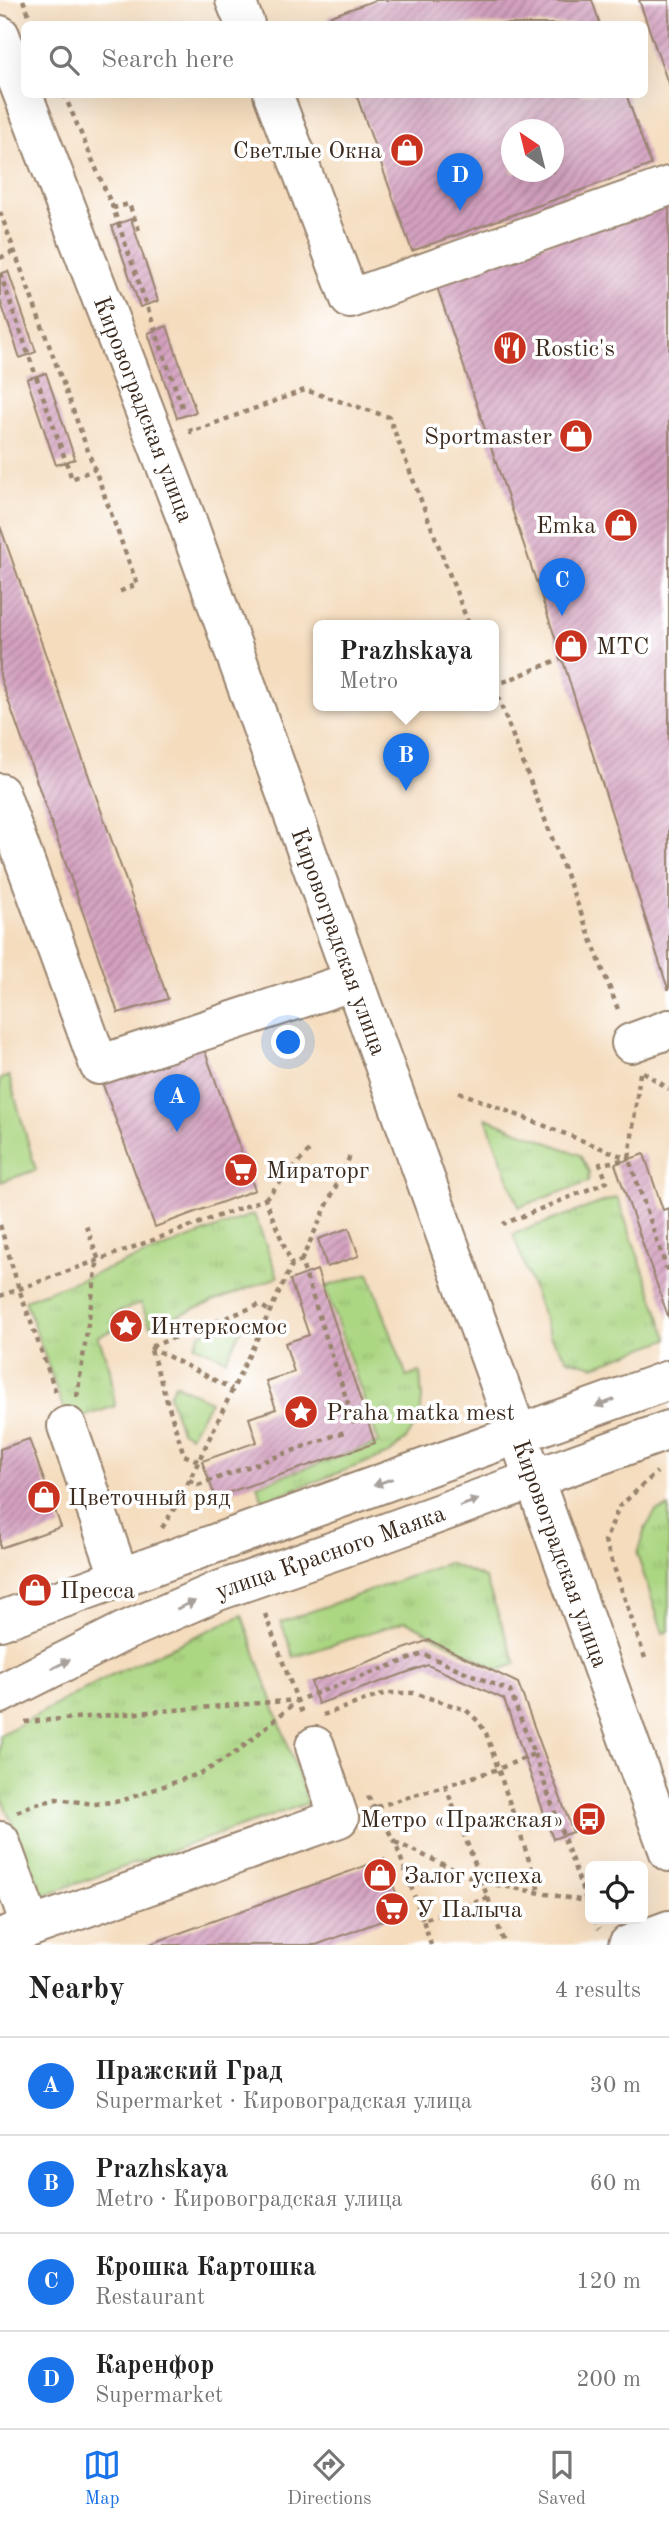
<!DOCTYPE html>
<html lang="en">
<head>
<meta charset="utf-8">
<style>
  :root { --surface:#fff; --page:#f2f2f2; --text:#222; --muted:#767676; --line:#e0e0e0; --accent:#1a73e8 }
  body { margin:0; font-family:"Old Standard TT",serif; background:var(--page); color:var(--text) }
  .controls { position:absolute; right:21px; bottom:21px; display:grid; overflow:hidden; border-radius:10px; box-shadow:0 7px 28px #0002 }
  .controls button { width:63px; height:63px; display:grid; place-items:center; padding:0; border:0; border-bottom:2px solid var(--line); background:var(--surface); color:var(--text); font:35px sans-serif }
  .compass { position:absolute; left:501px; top:119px; width:63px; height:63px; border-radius:50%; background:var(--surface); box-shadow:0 7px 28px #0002; rotate:325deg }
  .you { position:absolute; left:289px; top:1043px; width:24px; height:24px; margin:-18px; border:5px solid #fff; border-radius:50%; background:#1a73e8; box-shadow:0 0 0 10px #1a73e833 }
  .badge { display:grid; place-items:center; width:46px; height:46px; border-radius:50%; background:var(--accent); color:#fff; font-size:23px; font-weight:700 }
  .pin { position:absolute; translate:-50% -58px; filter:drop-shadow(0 2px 4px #0008) }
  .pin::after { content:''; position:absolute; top:37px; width:24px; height:21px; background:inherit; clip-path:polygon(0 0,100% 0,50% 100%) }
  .popup { position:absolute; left:313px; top:620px; width:186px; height:91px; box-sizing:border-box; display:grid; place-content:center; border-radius:10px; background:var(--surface); filter:drop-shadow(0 2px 5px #0005); font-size:23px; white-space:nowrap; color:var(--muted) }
  .popup b { font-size:26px; color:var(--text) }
  .popup::after { content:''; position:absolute; left:50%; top:100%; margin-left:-14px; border:14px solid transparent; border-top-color:var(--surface) }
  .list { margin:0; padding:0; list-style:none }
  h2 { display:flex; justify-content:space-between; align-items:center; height:91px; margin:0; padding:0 28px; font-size:30px }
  h2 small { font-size:23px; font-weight:400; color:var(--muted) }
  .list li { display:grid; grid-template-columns:46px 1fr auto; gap:21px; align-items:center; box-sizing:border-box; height:98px; padding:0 28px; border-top:2px solid var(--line) }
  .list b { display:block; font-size:26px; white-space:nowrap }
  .list p { margin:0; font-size:23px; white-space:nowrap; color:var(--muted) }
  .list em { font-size:23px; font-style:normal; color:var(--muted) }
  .icon { flex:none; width:38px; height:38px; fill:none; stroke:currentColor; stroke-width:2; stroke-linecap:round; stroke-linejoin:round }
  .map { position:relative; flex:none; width:669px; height:1945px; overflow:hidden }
  .search { position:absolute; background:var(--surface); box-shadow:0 7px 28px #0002; left:21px; right:21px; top:21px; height:77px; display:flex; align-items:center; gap:18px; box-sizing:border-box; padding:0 24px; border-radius:10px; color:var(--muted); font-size:26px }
  .sheet { height:483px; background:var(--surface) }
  nav { display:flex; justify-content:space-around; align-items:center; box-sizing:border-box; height:98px; border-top:2px solid var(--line); background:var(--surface); font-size:19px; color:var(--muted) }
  nav a { display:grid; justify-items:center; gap:4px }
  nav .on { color:var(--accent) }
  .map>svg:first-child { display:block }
</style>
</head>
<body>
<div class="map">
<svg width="669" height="1945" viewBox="0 0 669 1945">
  <defs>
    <pattern id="grass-tufts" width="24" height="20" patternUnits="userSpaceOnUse" patternTransform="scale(1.75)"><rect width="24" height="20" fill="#abd682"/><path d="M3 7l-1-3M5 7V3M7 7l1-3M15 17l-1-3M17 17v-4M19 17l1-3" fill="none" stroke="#94b870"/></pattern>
    <pattern id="building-hatch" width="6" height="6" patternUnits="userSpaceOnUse" patternTransform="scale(1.75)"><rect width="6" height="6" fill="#d4a1c0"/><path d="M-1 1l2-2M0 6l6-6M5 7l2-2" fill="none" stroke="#ad839b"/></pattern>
  </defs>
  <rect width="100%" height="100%" fill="#fff"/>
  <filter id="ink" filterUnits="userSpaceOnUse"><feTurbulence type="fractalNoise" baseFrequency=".0143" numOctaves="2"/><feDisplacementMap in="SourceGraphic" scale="14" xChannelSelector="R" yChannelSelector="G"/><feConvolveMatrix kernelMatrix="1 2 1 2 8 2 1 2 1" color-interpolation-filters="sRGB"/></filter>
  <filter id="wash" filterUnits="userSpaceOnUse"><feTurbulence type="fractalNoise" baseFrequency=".00686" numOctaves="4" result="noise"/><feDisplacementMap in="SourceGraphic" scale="28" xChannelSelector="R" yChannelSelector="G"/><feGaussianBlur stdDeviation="1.57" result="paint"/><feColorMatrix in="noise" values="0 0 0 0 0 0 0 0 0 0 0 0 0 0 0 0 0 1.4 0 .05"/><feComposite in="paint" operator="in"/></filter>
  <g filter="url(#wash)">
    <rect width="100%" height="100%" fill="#f4dcbd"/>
    <path fill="url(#grass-tufts)" stroke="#738050" stroke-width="2" d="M486,1118L580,1155L589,1172L588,1182L519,1207Z
      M617,1197L668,1339L594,1366L568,1359L551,1338L513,1234Z
      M254,1214L278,1277L150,1326L141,1303L113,1314L118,1328L98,1336L110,1369L115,1406L68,1422L25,1300Z
      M369,1273L407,1377L420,1372L422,1398L420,1419L406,1439L389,1454L263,1501L257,1485L379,1443L325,1287Z
      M232,1320L243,1326L226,1359L195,1345L200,1334Z
      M175,1384L210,1401L190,1436L181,1431L169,1395Z
      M669,1507V1631L663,1633L637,1554L645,1529L656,1511Z
      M448,1563L485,1578L516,1664L499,1670L406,1621L294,1657L281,1622Z
      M242,1615L308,1803L44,1895L0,1795V1735L109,1676Z"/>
    <path fill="#abd682" stroke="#738050" stroke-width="2" d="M9,1076L36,1170L0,1182V1079Z"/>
    <g id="blocks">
      <path fill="url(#building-hatch)" fill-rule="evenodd" d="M376,0H592L600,24H331L328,17Z
        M639,0H669V86Z
        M356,94H626L651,165L412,251ZM512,130H554V172H512Z
        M669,202V989H668L562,658L435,281Z
        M131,219L158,301L140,307L112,226Z
        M8,271L36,352L20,358L0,300V274Z
        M167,326L196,412L177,418L148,333Z
        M46,373L75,459L56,465L27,379Z
        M0,526L168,999L118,1013L101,964L0,677Z
        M200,1038L255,1190L155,1227L99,1074Z
        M644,1154L663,1210L669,1208V1319L615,1164Z
        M349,1228L359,1256L327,1267L318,1239Z
        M317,1270L375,1443L215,1497L202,1461L257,1442L249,1418L276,1409L266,1381L294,1372L285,1343L309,1335L290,1280Z
        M29,1439L61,1527L0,1548V1449Z
        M429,1640L518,1683L573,1832L553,1839L504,1699L428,1665L318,1704L311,1682Z
        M384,1859L403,1913L316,1945H147Z"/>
    </g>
  </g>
  <g filter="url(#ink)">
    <use href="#blocks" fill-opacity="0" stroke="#98836e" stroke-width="2"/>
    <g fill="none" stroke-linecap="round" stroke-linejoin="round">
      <g stroke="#98836e" stroke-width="42">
        <g id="minor">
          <path d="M235,0L245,24"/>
          <path id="s1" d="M0,35L186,518L669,1852"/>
          <path d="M273,94L350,299L669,186"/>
          <path d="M0,793L99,1065L354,981"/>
          <path d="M631,1043L669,1029"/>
          <path d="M67,1426L120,1578"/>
          <path d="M0,1621L669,1380"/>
          <path id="s2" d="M0,1694L123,1632L218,1591L374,1537L669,1430"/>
          <path d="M0,1841L31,1927"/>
          <path d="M0,1938L339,1818L315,1746"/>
          <path d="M628,1945L669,1930"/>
        </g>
      </g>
      <path stroke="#98836e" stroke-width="4.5" stroke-dasharray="5 5" stroke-linecap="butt" d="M23,0L29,15
        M64,94L113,208
        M0,212L137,584L119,592
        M139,230L129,204L113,208L182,407
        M0,258L15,251
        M0,273L72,479L95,469
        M190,428L191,432L305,390L389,417L469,625
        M494,686L562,658
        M494,687L619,1012
        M643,1072L669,1089
        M640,1073L629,1159L669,1275
        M459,1092L629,1159L600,1164L607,1182L503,1224
        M265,1199L310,1150
        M0,1225L19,1289L57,1395
        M301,1261L350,1156
        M0,1296L265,1199L292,1265
        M150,1347L232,1389
        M77,1397L98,1258L85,1223
        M198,1461L184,1455L150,1347L259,1305L270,1311
        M189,1480L198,1485L347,1431
        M162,1528L181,1498L292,1265L301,1261L356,1428
        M265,1614L303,1716
        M645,1658L605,1541L619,1507L657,1472
        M323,1715L386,1693H414L466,1710L478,1721L486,1733L540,1893
        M25,1722L298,1700L423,1654L510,1691L534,1754L498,1769L370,1809
        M534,1754L590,1911
        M368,1796L395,1842L423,1920
        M17,1812L32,1805L57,1799L94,1804L121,1801L204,1772L238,1751L298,1700
        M395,1842L481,1882L585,1901
        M488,1898L505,1945
        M594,1919L599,1929
        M431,1945L423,1920L488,1898L445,1785"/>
      <use href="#minor" stroke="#fff" stroke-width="38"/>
    </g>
    <defs><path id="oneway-solid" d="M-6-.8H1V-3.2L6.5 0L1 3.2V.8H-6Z" transform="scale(1.75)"/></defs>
    <g fill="#a79f9a">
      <use href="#oneway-solid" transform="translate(605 1403) rotate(160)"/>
      <use href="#oneway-solid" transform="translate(383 1482) rotate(160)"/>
      <use href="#oneway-solid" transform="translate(469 1503) rotate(-20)"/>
      <use href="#oneway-solid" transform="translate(186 1605) rotate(-23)"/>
      <use href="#oneway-solid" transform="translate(61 1664) rotate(-27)"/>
    </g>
  </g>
  <defs>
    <g id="shop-disc" transform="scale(1.75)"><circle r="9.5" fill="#c8321e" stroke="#fff"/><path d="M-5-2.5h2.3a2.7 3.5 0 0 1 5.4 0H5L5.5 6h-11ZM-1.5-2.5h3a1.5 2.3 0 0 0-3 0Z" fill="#fff"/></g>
    <g id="restaurant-disc" transform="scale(1.75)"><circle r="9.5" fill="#c8321e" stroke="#fff"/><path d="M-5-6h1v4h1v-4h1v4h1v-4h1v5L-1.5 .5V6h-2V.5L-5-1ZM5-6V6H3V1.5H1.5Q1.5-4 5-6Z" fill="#fff"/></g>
    <g id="supermarket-disc" transform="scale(1.75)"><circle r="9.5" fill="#c8321e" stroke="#fff"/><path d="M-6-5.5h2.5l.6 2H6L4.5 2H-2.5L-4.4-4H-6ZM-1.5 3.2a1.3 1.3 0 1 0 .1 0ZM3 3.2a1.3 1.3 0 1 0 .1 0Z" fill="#fff"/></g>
    <g id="sight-disc" transform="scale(1.75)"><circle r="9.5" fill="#c8321e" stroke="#fff"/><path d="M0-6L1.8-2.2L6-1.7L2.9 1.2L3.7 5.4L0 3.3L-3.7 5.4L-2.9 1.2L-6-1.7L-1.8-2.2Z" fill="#fff"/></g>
    <g id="bus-disc" transform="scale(1.75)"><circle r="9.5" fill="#c8321e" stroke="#fff"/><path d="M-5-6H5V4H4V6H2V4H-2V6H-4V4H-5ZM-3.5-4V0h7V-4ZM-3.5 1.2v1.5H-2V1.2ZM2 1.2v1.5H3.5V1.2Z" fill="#fff"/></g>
  </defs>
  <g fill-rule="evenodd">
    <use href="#shop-disc" x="407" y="150"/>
    <use href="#restaurant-disc" x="510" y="348"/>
    <use href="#shop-disc" x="576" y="436"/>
    <use href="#shop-disc" x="621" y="525"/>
    <use href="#shop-disc" x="571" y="646"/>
    <use href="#supermarket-disc" x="241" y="1170"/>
    <use href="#sight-disc" x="126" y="1326"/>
    <use href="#sight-disc" x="301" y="1412"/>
    <use href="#shop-disc" x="44" y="1497"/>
    <use href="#shop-disc" x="35" y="1590"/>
    <use href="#bus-disc" x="589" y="1819"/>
    <use href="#shop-disc" x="380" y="1875"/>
    <use href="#supermarket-disc" x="392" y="1909"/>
  </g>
  <g text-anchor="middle" stroke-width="7" stroke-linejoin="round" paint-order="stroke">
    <g font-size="24" fill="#3b2a1e" stroke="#fff" text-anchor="start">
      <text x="382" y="158" text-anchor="end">Светлые Окна</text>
      <text x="534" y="356">Rostic's</text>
      <text x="552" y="444" text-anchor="end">Sportmaster</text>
      <text x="596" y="533" text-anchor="end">Emka</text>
      <text x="596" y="654">МТС</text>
      <text x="266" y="1178">Мираторг</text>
      <text x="150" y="1334">Интеркосмос</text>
      <text x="326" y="1420">Praha matka mest</text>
      <text x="68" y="1505">Цветочный ряд</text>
      <text x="60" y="1598">Пресса</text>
      <text x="564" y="1827" text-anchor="end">Метро «Пражская»</text>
      <text x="404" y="1883">Залог успеха</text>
      <text x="416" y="1917">У Палыча</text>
    </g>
    <g font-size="24" fill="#3b2a1e" stroke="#fff">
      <text dy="8" stroke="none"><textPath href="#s1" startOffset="401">Кировоградская улица</textPath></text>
      <text dy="8" stroke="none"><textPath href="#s1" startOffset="968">Кировоградская улица</textPath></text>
      <text dy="8" stroke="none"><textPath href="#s2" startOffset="360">улица Красного Маяка</textPath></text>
      <text dy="8" stroke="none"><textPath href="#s1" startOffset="1619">Кировоградская улица</textPath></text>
    </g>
  </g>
</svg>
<div class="controls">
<button><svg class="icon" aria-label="locate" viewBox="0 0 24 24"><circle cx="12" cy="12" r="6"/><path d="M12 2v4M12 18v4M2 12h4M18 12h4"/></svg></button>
</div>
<svg class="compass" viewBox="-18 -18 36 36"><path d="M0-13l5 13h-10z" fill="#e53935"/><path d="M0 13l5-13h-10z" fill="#767676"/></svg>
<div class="you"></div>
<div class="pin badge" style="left:177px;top:1132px">A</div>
<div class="pin badge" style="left:406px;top:791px">B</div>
<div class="popup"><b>Prazhskaya</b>Metro</div>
<div class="pin badge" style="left:562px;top:616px">C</div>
<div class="pin badge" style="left:460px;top:211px">D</div>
<div class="search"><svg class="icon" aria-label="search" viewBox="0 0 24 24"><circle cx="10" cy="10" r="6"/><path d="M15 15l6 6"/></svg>Search here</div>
</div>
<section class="sheet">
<h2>Nearby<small>4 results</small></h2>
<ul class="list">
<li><span class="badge">A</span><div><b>Пражский Град</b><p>Supermarket · Кировоградская улица</p></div><em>30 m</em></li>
<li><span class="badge">B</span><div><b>Prazhskaya</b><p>Metro · Кировоградская улица</p></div><em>60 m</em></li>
<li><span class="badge">C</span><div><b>Крошка Картошка</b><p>Restaurant</p></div><em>120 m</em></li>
<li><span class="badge">D</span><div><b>Каренфор</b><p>Supermarket</p></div><em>200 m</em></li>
</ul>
</section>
<nav>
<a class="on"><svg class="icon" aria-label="map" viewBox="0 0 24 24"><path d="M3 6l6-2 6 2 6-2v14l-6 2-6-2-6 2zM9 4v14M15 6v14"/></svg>Map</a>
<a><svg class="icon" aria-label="directions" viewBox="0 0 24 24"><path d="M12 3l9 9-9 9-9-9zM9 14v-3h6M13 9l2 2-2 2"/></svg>Directions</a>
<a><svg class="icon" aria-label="saved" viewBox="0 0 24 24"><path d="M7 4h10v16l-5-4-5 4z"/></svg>Saved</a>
</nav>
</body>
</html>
